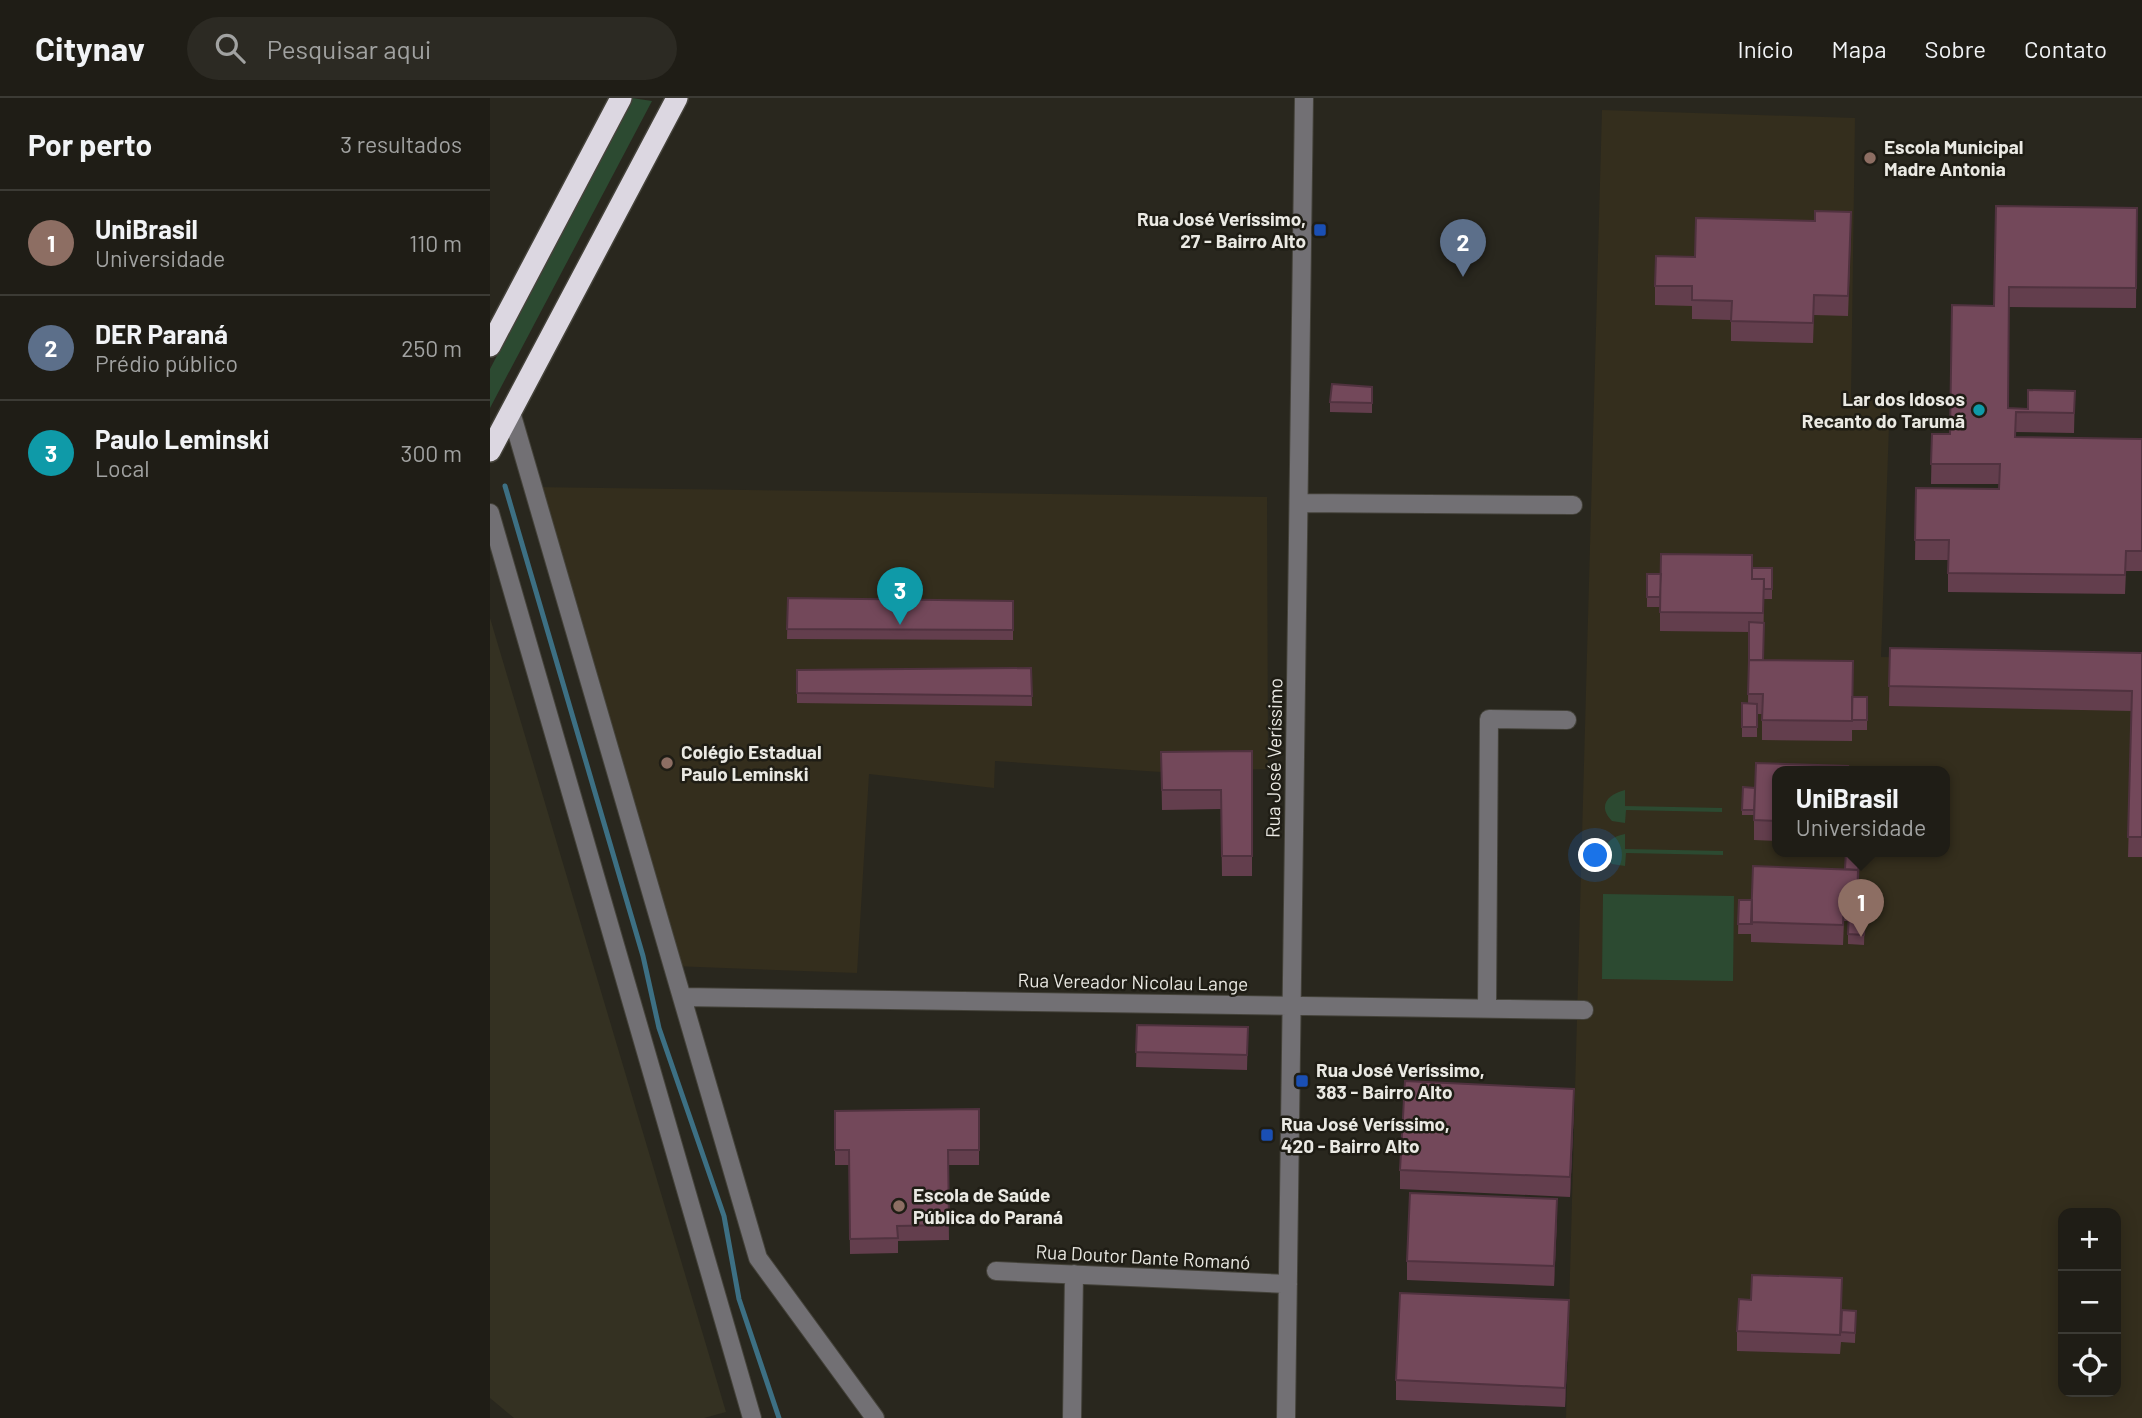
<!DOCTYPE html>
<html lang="pt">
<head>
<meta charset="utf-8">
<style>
  :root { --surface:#1f1d16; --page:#2c2a23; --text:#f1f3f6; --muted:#a1a2a1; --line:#3c3b35; --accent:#0b8043 }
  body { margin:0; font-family:Barlow,sans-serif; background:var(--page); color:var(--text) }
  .controls { position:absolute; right:21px; bottom:21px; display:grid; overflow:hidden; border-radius:14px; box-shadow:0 4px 18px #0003 }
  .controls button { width:63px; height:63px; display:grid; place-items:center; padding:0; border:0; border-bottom:2px solid var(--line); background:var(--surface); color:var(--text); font:35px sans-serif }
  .you { position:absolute; left:1106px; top:758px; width:24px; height:24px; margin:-18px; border:5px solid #fff; border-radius:50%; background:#1a73e8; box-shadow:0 0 0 10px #1a73e833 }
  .badge { display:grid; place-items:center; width:46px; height:46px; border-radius:50%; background:var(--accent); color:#fff; font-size:23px; font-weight:700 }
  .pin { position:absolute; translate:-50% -58px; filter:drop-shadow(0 2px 4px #0008) }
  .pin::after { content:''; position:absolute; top:37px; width:24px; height:21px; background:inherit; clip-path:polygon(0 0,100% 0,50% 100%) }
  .popup { position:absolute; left:1282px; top:668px; width:178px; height:91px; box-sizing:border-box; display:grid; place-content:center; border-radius:14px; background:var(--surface); filter:drop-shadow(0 2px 5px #0005); font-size:23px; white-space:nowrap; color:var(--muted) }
  .popup b { font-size:26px; color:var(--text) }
  .popup::after { content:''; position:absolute; left:50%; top:100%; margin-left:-14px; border:14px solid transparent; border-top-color:var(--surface) }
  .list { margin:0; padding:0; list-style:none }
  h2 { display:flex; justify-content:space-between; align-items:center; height:91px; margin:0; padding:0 28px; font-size:30px }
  h2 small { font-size:23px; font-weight:400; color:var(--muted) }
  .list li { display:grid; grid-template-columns:46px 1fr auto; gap:21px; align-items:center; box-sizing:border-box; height:105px; padding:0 28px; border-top:2px solid var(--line) }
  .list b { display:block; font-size:26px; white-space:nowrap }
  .list p { margin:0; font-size:23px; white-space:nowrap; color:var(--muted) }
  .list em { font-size:23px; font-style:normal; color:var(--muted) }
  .icon { flex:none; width:38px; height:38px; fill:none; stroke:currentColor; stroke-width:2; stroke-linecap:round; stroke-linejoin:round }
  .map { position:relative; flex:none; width:1652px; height:1320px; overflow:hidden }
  header { display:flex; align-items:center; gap:42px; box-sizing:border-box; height:98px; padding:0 35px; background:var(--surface); border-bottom:2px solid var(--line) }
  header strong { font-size:33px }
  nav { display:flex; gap:38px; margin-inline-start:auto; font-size:24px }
  .search { width:490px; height:63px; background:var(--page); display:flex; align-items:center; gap:18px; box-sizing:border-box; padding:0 24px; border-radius:38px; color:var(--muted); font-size:26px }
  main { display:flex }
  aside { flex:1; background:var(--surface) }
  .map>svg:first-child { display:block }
</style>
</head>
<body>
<header>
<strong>Citynav</strong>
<div class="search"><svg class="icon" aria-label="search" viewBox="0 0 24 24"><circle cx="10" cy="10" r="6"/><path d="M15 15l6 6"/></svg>Pesquisar aqui</div>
<nav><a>Início</a><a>Mapa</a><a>Sobre</a><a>Contato</a></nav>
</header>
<main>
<aside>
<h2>Por perto<small>3 resultados</small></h2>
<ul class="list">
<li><span class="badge" style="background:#8d6e63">1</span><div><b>UniBrasil</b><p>Universidade</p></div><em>110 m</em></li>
<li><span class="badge" style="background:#5c6f8a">2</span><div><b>DER Paraná</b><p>Prédio público</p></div><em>250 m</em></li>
<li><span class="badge" style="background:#0f9aa8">3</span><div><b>Paulo Leminski</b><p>Local</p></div><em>300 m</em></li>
</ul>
</aside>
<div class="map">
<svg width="1652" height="1320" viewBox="0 0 1652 1320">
  <rect width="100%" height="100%" fill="#29271e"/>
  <path fill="#343122" d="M0,520L236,1314L214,1320H24L0,1300Z"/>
  <path fill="#342e1d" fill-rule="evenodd" d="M1112,12L1365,20L1361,300L1400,298L1391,559L1652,562V1320H1076ZM1287,673H1455V753H1287ZM1573,1115H1626V1294H1573Z
    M42,389L777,399L778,671L671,674L505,663L504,690L379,676L367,875L183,868Z"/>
  <path fill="#2c4a31" d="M142,0L162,3L0,310V271Z
    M1135,692V708L1232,710V714L1136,712L1135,725L1122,723C1107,708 1118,696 1135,692Z
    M1135,736V751L1233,753V757L1136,755L1135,768L1122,766C1107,752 1118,739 1135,736Z
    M1113,796L1244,798L1243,883L1112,881Z"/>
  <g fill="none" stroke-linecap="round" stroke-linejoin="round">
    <path stroke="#3d7084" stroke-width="5" d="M15,388L153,858L169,930L234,1118L249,1201L289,1320"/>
    <g stroke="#44423a" stroke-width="20">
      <path id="minor" d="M21,314L268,1160L385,1320
        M809,405L1083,407
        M0,415L262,1320
        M192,899L1094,912
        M997,910L999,621L1077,622
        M506,1173L798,1186
        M582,1320L584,1176
        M796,1320L814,0"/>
    </g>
    <g stroke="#44423a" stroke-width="24">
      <path id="highway" d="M0,248L131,0
        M0,353L187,0"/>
    </g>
    <use href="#minor" stroke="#727074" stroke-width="18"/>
    <use href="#highway" stroke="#dcd7e1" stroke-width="21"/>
  </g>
  <path fill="#633e4d" d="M1506,108L1647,110L1646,210L1519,209L1518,310L1538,311L1585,293L1584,335L1526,334V339L1652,341V473H1636L1635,496L1458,494V462H1425L1426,390L1509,391V386H1441L1442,336H1460L1504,208Z
    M1361,134L1358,218L1324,217L1323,245L1241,243V222L1202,221V208L1165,207V188L1205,159Z
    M882,289V315L840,314V304Z
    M1282,470V501H1274L1273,562L1363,599H1377V632H1362V643L1272,642V616H1267V639H1252V605L1258,606L1259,534L1170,533V509H1157V476L1262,475Z
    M298,500L523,503V542L297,541Z
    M1400,550L1652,555V759H1638L1642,613L1399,608Z
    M541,570L542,608L307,605V572Z
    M762,653V778H732L731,711L672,712L671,654Z
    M1287,673V743L1264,742V717H1252V712L1265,690Z
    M1370,753L1367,813H1375L1374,847L1358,846V823H1354L1353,847L1261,844V836H1248L1249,802H1262L1355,771Z
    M647,927L758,929L757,972L646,969Z
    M1084,1010L1080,1099L910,1091V1072Z
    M489,1011V1067H458L459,1142L408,1143V1155L360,1156L359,1067H345V1013Z
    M1067,1120L1064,1188L917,1182V1163Z
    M1352,1212L1366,1213L1365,1245L1351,1244L1350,1256L1247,1253V1233Z
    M1079,1222L1075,1309L906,1302V1282Z"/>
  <path fill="#50323f" d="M1084,991V1010L1080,1099V1079Z
    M1067,1101V1120L1064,1188V1168Z
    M1079,1202V1222L1075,1309V1290Z"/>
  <path fill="#73485a" stroke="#50323f" stroke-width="2" d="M1506,108L1647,110L1646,190L1519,189L1518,310L1538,311V292L1585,293L1584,315L1526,314L1525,339L1652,341V453H1636L1635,477L1458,475L1459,442H1425L1426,390L1509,391L1510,366H1441L1442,336H1460L1462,207L1504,208Z
    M1325,113L1361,114L1358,198L1324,197L1323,225L1241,223L1242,203L1202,202V188H1165L1166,158L1205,159L1206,120L1325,123Z
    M842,286L882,289V305L840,304Z
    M1171,456L1262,457V481H1274L1273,515L1170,514Z
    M1262,470H1282V491H1274V481H1262Z
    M1157,476H1171L1170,499H1157Z
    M298,500L523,503V532L297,531Z
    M1259,524L1274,525L1273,562H1259Z
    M1400,550L1652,555V739H1638L1642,593L1399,588Z
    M1259,562L1363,563L1362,623L1272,622L1273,596H1258Z
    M541,570L542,598L307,595V572Z
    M1362,599H1377V622H1362Z
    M1252,605L1267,606V629H1252Z
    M762,653V758H732L731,692H672L671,654Z
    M1266,665L1358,668L1357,673H1287V723L1264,722Z
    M1253,689L1265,690L1264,712H1252Z
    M1356,753H1369L1368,781V772L1355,771Z
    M1263,768L1368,772L1367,803H1354L1353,827L1261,824Z
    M1249,802H1262V826H1248Z
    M1359,813H1375L1374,837L1358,836Z
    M647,927L758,929L757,957L646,954Z
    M915,983L1084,991L1080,1079L910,1072Z
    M489,1011V1052H458L459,1127L407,1128L408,1140L360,1141L359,1052H345V1013Z
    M920,1095L1067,1101L1064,1168L917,1163Z
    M1262,1177L1352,1180L1350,1237L1247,1233L1249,1201L1261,1202Z
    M910,1195L1079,1202L1075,1290L906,1282Z
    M1352,1212L1366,1213L1365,1235L1351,1234Z"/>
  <g fill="#8d6e63" stroke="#1f1d15" stroke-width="2.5">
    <circle cx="1380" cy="60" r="7"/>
    <circle cx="177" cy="665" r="7"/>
    <circle cx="409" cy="1108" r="7"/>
  </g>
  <g fill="#1a4fb4" stroke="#1f1d15" stroke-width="2.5">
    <rect x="823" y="125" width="14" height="14" rx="3.5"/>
    <rect x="805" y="976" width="14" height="14" rx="3.5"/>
    <rect x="770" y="1030" width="14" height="14" rx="3.5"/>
  </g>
  <circle fill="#0f9aa8" stroke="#1f1d15" stroke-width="2.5" cx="1489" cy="312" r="7"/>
  <g text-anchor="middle" stroke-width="5" stroke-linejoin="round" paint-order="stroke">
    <g font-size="19" font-weight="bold" fill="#eae9e3" stroke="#1f1d15" text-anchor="start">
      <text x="1394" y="56">Escola Municipal<tspan x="1394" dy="22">Madre Antonia</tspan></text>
      <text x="816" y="128" text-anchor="end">Rua José Veríssimo,<tspan x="816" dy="22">27 - Bairro Alto</tspan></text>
      <text x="1475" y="308" text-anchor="end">Lar dos Idosos<tspan x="1475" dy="22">Recanto do Tarumã</tspan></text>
      <text x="191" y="661">Colégio Estadual<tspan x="191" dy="22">Paulo Leminski</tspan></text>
      <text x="826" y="979">Rua José Veríssimo,<tspan x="826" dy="22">383 - Bairro Alto</tspan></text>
      <text x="791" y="1033">Rua José Veríssimo,<tspan x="791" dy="22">420 - Bairro Alto</tspan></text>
      <text x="423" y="1104">Escola de Saúde<tspan x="423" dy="22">Pública do Paraná</tspan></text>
    </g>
    <g font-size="19" fill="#eae9e3" stroke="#1f1d15">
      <text transform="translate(784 660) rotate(-89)" y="7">Rua José Veríssimo</text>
      <text transform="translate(643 884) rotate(1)" y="7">Rua Vereador Nicolau Lange</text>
      <text transform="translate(653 1159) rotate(3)" y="7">Rua Doutor Dante Romanó</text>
    </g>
  </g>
</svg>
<div class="controls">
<button>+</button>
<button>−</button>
<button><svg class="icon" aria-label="locate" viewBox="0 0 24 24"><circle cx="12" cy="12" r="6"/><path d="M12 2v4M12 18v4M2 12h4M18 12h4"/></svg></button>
</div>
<div class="you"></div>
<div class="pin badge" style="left:1371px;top:839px;background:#8d6e63">1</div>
<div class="popup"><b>UniBrasil</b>Universidade</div>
<div class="pin badge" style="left:973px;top:179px;background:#5c6f8a">2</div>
<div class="pin badge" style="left:410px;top:527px;background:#0f9aa8">3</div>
</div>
</main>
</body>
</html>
